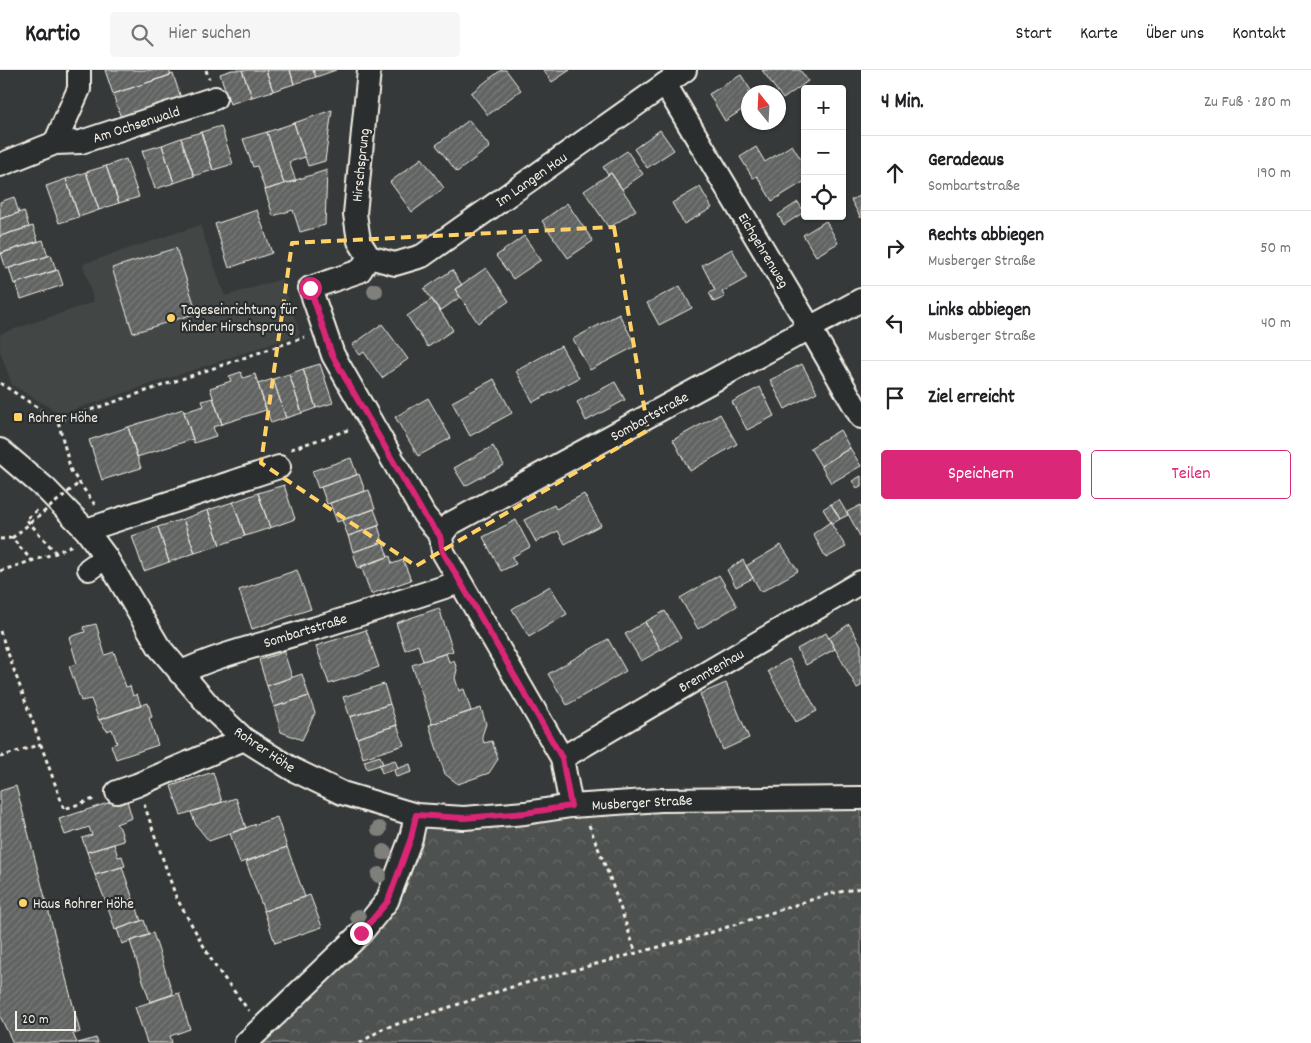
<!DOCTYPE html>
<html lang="de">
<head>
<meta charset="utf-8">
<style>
  :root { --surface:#fff; --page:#f6f6f6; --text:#202124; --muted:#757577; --line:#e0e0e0; --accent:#db2777 }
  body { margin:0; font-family:Dekko,sans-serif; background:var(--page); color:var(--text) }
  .controls { position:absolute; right:15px; top:15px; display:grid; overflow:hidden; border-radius:5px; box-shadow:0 1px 4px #0004 }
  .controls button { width:45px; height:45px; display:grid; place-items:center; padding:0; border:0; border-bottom:1px solid var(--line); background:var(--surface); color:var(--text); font:25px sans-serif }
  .compass { position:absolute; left:741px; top:15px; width:45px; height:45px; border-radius:50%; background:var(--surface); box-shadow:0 1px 4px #0004; rotate:342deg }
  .scale { position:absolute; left:15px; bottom:12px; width:61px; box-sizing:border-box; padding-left:5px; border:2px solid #f4f1e8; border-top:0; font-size:14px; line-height:18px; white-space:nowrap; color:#f4f1e8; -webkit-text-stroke:4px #2a2d2e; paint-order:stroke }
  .stop { position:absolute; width:15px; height:15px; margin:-11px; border:4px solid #db2777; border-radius:50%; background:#fff }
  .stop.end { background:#db2777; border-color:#fff; box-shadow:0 1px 5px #0008 }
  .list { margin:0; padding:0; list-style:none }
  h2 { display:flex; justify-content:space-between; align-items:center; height:65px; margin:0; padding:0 20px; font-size:21px }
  h2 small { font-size:16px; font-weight:400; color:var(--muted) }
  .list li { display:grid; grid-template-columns:32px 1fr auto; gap:15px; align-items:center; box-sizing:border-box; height:75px; padding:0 20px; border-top:1px solid var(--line) }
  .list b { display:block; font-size:19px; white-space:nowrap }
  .list p { margin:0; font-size:16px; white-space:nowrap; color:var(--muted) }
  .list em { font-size:16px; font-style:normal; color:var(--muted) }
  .actions { display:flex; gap:10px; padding:15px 20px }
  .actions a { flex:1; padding:11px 0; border:1px solid var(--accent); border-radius:5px; text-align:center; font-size:18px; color:var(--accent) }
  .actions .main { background:var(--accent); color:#fff }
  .icon { flex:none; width:28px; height:28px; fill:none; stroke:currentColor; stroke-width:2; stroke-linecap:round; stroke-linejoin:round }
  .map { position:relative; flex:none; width:861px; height:973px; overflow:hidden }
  header { display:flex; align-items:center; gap:30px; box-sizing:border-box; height:70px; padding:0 25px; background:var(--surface); border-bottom:1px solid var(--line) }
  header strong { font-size:24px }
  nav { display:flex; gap:28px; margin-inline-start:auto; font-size:18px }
  .search { width:350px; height:45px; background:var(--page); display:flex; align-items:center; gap:12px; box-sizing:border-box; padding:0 18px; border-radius:5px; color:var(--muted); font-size:19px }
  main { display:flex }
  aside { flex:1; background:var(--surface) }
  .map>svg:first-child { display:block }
</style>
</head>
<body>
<header>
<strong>Kartio</strong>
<div class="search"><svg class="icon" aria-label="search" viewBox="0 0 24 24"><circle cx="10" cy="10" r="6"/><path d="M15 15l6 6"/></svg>Hier suchen</div>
<nav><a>Start</a><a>Karte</a><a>Über uns</a><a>Kontakt</a></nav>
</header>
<main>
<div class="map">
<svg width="861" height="973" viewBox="0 0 861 973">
  <defs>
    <pattern id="forest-crowns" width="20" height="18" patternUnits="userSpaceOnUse" patternTransform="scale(1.25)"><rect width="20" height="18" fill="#4e514f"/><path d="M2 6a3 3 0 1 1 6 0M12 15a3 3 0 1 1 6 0" fill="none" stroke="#686a68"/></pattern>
    <pattern id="building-hatch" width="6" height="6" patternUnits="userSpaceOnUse" patternTransform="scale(1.25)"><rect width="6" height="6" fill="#616362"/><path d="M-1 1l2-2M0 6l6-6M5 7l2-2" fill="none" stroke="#787a78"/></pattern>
  </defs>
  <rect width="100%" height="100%" fill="#363939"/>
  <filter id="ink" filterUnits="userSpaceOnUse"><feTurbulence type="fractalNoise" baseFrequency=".02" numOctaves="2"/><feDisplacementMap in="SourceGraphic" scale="10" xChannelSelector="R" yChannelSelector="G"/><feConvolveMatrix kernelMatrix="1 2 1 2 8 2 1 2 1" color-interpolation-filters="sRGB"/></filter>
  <g filter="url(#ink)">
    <path fill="#434645" d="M200,155L225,226L282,209L300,264L61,344L12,315L0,281V264L94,232L83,194Z"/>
    <path fill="url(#forest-crowns)" stroke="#a1a19c" d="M861,737V973H246L361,863L420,757L467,760L525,755L573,744L592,746L663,740Z"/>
    <path fill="url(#building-hatch)" stroke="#f4f1e8" d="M105,0H169L171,5L113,24Z
      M232,0H242L252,27L230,34L220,4Z
      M242,0H266L273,21L252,27Z
      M266,0H290L294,14L273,21Z
      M290,0H313L316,7L294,14Z
      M313,0H336L316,7Z
      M501,0H506L521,20L488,45L471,23Z
      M543,0H570L552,12Z
      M762,0H800L808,11L783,29Z
      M173,4L181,28L121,48L113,24Z
      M741,5L752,22H748V36L725,51L709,24Z
      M332,40L325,91L308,96L294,53Z
      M469,50L490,77L457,102L436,75Z
      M294,53L305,87L289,92L296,111L284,114L267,62Z
      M221,56L233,94L213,100L201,62Z
      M660,60L674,80L647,98L634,79Z
      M201,62L213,100L194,106L181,68Z
      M267,62L284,114L265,120L257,96L253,97L243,69Z
      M181,68L194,106L174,113L162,75Z
      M162,75L174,113L155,119L142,81Z
      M792,75L805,96V111L772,131L757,106L753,108L740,87L756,77L765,92Z
      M627,81L643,104L622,119L611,103L608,105L603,97Z
      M422,88L444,118L412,142L390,112Z
      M126,89L139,127L119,133L106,96Z
      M106,96L119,133L99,140L86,102Z
      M327,100L325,155L300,162L293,140L273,146L265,120Z
      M86,102L99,140L79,147L66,109Z
      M611,103L636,140L609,158L584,121Z
      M66,109L79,147L59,153L46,116Z
      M700,117L712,138L684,154L672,133Z
      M861,125V148L851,130Z
      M14,127L19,143L0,149V132Z
      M798,132L804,142L784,155L778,145Z
      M567,133L593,171L568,188L542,151Z
      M257,140L272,183L229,198L215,154Z
      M24,141L29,157L0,166V149Z
      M826,151L838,173L816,186L803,165Z
      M33,156L38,171L0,184V166Z
      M524,166L541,190L513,209L496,186Z
      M43,170L48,186L6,199L1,183Z
      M176,178L197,243L133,263L112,198Z
      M732,179L747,208L722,222L725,227L714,232L709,223L715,220L702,195Z
      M51,185L56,200L14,214L9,198Z
      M486,198L509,231L478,253L455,219Z
      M58,200L63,215L21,229L16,213Z
      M452,200L462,215L455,219L460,227L440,241L424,219Z
      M680,216L692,238L659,255L647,233Z
      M432,229L453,260L428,277L407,246Z
      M619,244L636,276L590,300L573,269Z
      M382,254L408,289L382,308L364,282L360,285L352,275Z
      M561,276L579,308L533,332L516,301Z
      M320,294L333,333L316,338L303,299Z
      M802,294L817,322L785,339L770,310Z
      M303,299L316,338L302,343L289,304Z
      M241,302L243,308L255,304L266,340L222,354L210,318L231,311L229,306Z
      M289,304L302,343L286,348L273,309Z
      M273,309L286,348L271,353L258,314Z
      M494,309L512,343L470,366L452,332Z
      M615,312L625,330L586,351L577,332Z
      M760,317L774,346L747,360L732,332Z
      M213,328L222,354L213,357L216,366L194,373L184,342L204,336L202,331Z
      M428,328L451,368L418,386L395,347Z
      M183,339L193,369L137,387L128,357Z
      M720,344L737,374L690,401L673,370Z
      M128,357L141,398L102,410L89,370Z
      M840,360L850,378L821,396L810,378Z
      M493,376L504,395L465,416L454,398Z
      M850,378L861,396L831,413L821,396Z
      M351,388L357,405L318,418L312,401Z
      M359,404L365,421L327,434L321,417Z
      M861,406V416L857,418L852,411Z
      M284,415L295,449L270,458L258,423Z
      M369,420L375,439L337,452L330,433Z
      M258,423L270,458L245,466L233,432Z
      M584,424L601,455L565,474L558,461L536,472L524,450L554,435L556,439Z
      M839,430L848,445L840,449L831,434Z
      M233,432L245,466L220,475L208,440Z
      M831,434L840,449L832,454L823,439Z
      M861,435V468L847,442Z
      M374,439L380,455L348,466L342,450Z
      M208,440L220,475L195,483L183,449Z
      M183,449L195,483L169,492L158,457Z
      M516,450L530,477L512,487L516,494L501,501L483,467Z
      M830,452L846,477L826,488L813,464Z
      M378,456L383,472L353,482L348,466Z
      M158,457L169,492L144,501L132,466Z
      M383,472L388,487L358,498L353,482Z
      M781,475L798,501L761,522L746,496Z
      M390,486L392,494L403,490L411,510L371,524L361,496Z
      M743,490L753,508L736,517L727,500Z
      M297,500L311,539L252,559L239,520Z
      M719,505L737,536L698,559L680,528Z
      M550,516L567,544L529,567L512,539Z
      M439,538L453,581L423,591L418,575L405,580L396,553Z
      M665,541L681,568L661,580L645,552Z
      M645,552L661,580L641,591L625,564Z
      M96,554L105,585L114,582L126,617L130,616L133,626L137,624L141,636L99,650L91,629L81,631L69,596L77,594L69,567L85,562L83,557Z
      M849,554L861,575V616L857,618L829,568Z
      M366,560L379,597L329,614L316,576Z
      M826,563L835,579L806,595L797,579Z
      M608,569L626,601L567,635L548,604Z
      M284,582L292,607L267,616L259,590Z
      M446,583L449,592L454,590L457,600L455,608L459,621L464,619L471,641L432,654L412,595Z
      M789,589L817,641L796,652L768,601Z
      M302,604L309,626L274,637L267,616Z
      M726,613L749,668L723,680L700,624Z
      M384,614L390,634L350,647L343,627Z
      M309,626L315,643L302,670L281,662L274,637Z
      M148,633L152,647L149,648L158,675L116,689L111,675L117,673L112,659L107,661L99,650Z
      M390,634L397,655L357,668L350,647Z
      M481,638L486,654L482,666L484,673L492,671L498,689L489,703L458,714L445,704L429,655Z
      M397,655L404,675L363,688L357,668Z
      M380,686L383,694L367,699L364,691Z
      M395,690L398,698L382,703L379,695Z
      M410,694L412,702L396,707L394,700Z
      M213,702L222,732L181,745L171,716Z
      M16,716L80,962L73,964L77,973H13L0,946V721Z
      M126,727L132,748L116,754L120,758L124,771L87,782L82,768L92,765L89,757L65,765L59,749Z
      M236,728L246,758L209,771L196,755L191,742Z
      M277,747L287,777L240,793L230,763Z
      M114,774L118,787L122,786L125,796L95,805L87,782Z
      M287,777L305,827L264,841L246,792Z
      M122,797L133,829L108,837L95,805Z
      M310,825L322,857L275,873L264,841Z
      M134,829L141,851L115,860L108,837Z
      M144,850L149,865L122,874L117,859Z
      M153,863L173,924L150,932L130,871Z
      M179,923L190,959L170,966L172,973H147L135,937Z
      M96,968L98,973H78Z"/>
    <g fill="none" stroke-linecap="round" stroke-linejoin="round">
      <g stroke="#f4f1e8" stroke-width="26">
        <path id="minor" d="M369,0L355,144L359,171L369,187
          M665,14L810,258L861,347
          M55,73L81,72L215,28
          M0,95L55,73L79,19V0
          M369,187L395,194L422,186L685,0
          M369,187L360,201L310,218L333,285L424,445L441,466
          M0,380L46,419L86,460L106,487L159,577L211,638L244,669L292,699L342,723L416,745L464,748L525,743L571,736L661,730L861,728
          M86,460L279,397
          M89,499L106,487
          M180,603C219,584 261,575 303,562C356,546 408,529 460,512
          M562,688L861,512
          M117,722L137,715L244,669
          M571,736L562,688L443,482L441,466L450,454L861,230
          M246,973L361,863L387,831L411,768L416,745"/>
      </g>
      <path stroke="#f4f1e8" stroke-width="3" stroke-dasharray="4 4" stroke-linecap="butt" d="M206,0L209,9
        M0,313L58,351
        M291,379L351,359
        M95,435L71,401L58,351L305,267
        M37,442L36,441L26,449L56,483
        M0,469L12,468L32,491
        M0,501L56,483L72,475
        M0,561L64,739L97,728
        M0,687L41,674
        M144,734L176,827L215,896L249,941
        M589,755L610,808L636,883
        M360,973L382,959L515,916L703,865L829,824L861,818"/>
      <use href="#minor" stroke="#2a2d2e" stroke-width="22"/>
      <path stroke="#f4f1e8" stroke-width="3" stroke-dasharray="4 4" stroke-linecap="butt" d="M12,468L79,413"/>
    </g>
    <g fill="#7f7f7c">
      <circle cx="375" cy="221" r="8"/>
      <circle cx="379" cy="759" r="8"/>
      <circle cx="384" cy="782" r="8"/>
      <circle cx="379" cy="805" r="8"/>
      <circle cx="358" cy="847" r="8"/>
    </g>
  </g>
  <g fill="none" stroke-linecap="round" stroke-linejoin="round" filter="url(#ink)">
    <path stroke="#db2777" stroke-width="6" d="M310,218L332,285L424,445L440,466L443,482L562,688L571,736L525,743L464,748L416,745L411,768L388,831L361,863"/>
  </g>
  <path fill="none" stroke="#ffd166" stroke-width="4" stroke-dasharray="10 6" stroke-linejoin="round" d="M614,157L648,360L416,496L261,393L292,173Z"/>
  <g fill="#ffd166" stroke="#2a2d2e" stroke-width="2">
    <circle cx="171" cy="248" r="5"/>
    <rect x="13" y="342" width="10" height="10" rx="2.5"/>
    <circle cx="23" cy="833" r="5"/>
  </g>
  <g text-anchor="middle" stroke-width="4.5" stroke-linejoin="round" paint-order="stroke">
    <g font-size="15" fill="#f4f1e8" stroke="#2a2d2e">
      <text transform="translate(136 54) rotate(-18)" y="5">Am Ochsenwald</text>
      <text transform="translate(360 95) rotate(-84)" y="5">Hirschsprung</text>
      <text transform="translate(531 109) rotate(-35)" y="5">Im Langen Hau</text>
      <text transform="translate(764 180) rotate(59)" y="5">Eichgehrenweg</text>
      <text transform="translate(649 346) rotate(-29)" y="5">Sombartstraße</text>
      <text transform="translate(305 560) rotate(-17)" y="5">Sombartstraße</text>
      <text transform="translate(711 600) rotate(-30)" y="5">Brenntenhau</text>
      <text transform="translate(265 679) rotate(34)" y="5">Rohrer Höhe</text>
      <text transform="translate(642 732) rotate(-3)" y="5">Musberger Straße</text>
    </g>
    <g font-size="15" fill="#f4f1e8" stroke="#2a2d2e" text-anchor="start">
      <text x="181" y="244">Tageseinrichtung für<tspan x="181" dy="17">Kinder Hirschsprung</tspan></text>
      <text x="28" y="352">Rohrer Höhe</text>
      <text x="33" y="838">Haus Rohrer Höhe</text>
    </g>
  </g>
</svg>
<div class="controls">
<button>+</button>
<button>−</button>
<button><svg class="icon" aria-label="locate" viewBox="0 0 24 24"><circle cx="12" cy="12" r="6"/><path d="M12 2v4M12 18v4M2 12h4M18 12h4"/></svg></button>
</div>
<svg class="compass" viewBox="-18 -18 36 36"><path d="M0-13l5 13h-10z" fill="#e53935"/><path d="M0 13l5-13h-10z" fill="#757577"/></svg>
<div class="scale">20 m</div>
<div class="stop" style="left:310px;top:218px"></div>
<div class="stop end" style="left:361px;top:863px"></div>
</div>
<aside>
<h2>4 Min.<small>Zu Fuß · 280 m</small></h2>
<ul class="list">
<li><svg class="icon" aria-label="ahead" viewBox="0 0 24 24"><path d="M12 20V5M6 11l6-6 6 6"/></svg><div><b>Geradeaus</b><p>Sombartstraße</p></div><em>190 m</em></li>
<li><svg class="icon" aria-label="right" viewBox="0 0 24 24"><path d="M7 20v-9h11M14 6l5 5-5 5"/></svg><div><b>Rechts abbiegen</b><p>Musberger Straße</p></div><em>50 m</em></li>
<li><svg class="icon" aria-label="left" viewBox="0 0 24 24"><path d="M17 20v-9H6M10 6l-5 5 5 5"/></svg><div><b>Links abbiegen</b><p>Musberger Straße</p></div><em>40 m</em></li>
<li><svg class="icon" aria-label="arrive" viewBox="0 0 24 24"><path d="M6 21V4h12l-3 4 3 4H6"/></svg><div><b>Ziel erreicht</b></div></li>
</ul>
<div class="actions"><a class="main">Speichern</a><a>Teilen</a></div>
</aside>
</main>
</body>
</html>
